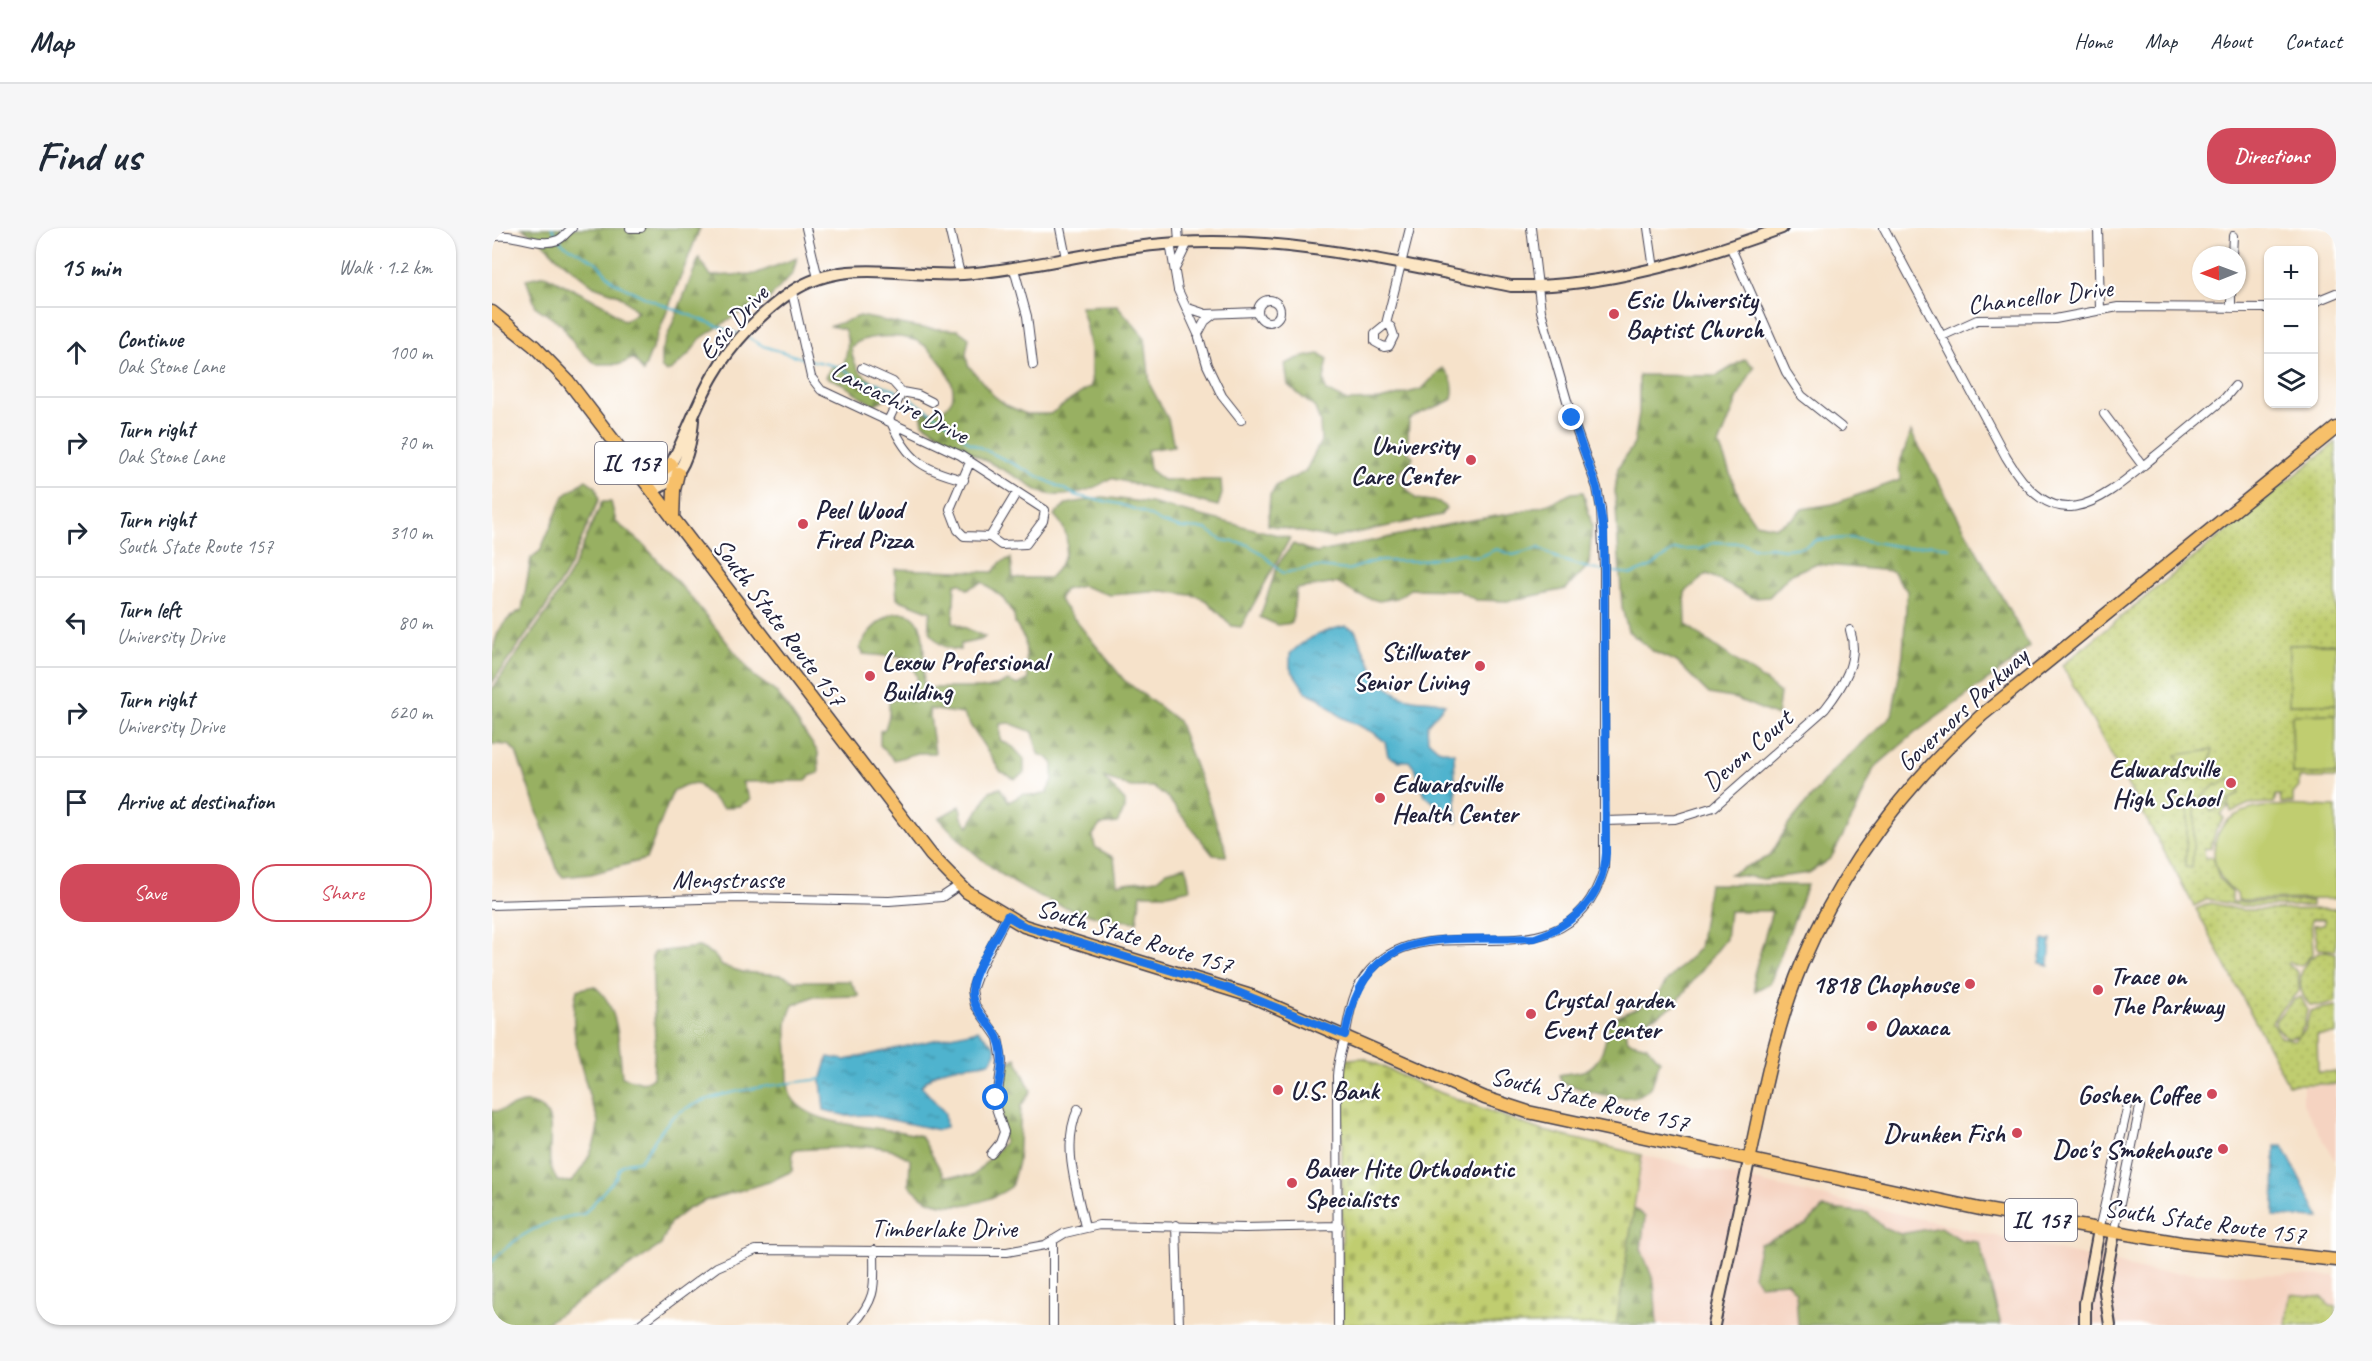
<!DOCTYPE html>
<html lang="en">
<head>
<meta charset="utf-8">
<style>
  :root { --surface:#fff; --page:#f6f6f7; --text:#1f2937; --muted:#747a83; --line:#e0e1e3; --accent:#d1495b }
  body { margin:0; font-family:Caveat,sans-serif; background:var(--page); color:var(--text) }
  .controls { position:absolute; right:18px; top:18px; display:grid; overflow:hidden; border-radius:12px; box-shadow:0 2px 4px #0004 }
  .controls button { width:54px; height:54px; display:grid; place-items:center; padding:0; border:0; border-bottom:2px solid var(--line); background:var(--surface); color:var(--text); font:30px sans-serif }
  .compass { position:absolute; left:1700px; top:18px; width:54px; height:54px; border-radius:50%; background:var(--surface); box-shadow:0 2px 4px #0004; rotate:269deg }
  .stop { position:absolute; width:18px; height:18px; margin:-14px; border:4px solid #1a73e8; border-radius:50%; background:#fff }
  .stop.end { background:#1a73e8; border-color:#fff; box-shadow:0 2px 6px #0008 }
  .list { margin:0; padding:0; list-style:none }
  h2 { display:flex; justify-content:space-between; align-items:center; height:78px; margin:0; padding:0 24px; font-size:26px }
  h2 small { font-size:20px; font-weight:400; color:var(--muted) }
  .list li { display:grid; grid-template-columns:39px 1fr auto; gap:18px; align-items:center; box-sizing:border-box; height:90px; padding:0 24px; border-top:2px solid var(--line) }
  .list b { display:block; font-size:22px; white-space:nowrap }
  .list p { margin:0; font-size:20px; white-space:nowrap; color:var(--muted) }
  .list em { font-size:20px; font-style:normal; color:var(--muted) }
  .actions { display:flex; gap:12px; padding:18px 24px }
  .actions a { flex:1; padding:14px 0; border:2px solid var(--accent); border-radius:24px; text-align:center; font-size:21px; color:var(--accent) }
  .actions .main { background:var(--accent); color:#fff }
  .icon { flex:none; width:33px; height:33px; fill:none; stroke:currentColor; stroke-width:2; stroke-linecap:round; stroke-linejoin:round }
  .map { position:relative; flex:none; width:1844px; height:1097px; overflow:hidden; border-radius:24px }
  header { display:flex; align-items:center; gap:36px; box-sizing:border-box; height:84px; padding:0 30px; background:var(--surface); border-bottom:2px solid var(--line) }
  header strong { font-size:28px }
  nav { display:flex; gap:33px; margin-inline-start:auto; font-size:21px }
  .intro { display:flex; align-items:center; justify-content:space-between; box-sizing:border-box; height:144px; padding:0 36px }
  h1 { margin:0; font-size:42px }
  .button { padding:15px 27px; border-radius:24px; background:var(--accent); color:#fff; font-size:21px; font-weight:700 }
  main { display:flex; gap:36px; padding:0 36px }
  aside { flex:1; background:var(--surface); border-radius:24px; box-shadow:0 2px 4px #0004 }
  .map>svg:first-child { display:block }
</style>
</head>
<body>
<header>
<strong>Map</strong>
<nav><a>Home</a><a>Map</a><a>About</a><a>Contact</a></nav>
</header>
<div class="intro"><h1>Find us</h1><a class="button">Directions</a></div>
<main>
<aside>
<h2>15 min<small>Walk · 1.2 km</small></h2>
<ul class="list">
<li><svg class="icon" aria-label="ahead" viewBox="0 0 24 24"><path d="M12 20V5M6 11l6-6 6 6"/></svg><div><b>Continue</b><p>Oak Stone Lane</p></div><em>100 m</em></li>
<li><svg class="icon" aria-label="right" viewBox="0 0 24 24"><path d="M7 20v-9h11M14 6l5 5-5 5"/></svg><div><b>Turn right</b><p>Oak Stone Lane</p></div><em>70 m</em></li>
<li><svg class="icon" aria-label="right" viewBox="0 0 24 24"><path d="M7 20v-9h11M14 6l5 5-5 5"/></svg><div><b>Turn right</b><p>South State Route 157</p></div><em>310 m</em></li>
<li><svg class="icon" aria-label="left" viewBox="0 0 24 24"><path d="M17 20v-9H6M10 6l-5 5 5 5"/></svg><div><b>Turn left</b><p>University Drive</p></div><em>80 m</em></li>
<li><svg class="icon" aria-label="right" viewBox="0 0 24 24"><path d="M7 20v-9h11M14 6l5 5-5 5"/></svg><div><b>Turn right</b><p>University Drive</p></div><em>620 m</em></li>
<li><svg class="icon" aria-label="arrive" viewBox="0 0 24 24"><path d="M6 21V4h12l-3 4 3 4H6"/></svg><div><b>Arrive at destination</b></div></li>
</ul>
<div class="actions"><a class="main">Save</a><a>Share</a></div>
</aside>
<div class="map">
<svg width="1844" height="1097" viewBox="0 0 1844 1097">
  <defs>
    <pattern id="grass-dots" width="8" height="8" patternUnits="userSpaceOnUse" patternTransform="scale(1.5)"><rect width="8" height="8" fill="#c0cd6f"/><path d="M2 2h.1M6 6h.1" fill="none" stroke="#a5b061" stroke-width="1.8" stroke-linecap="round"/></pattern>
    <pattern id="forest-firs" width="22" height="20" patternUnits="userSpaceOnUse" patternTransform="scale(1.5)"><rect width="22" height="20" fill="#98b062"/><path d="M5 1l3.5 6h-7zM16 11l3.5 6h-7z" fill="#7c8f52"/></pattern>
    <pattern id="cemetery-stones" width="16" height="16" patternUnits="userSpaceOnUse" patternTransform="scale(1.5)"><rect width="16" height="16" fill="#c0cd6f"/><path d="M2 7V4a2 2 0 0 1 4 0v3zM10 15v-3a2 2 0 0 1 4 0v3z" fill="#a5b061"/></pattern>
    <pattern id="water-ripples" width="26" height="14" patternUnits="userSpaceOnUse" patternTransform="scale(1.5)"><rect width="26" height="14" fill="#4fb3ce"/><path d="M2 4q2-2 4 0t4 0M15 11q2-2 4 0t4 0" fill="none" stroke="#4191a8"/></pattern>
  </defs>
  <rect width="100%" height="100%" fill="#fff"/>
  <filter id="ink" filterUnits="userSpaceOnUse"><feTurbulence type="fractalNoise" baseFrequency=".0167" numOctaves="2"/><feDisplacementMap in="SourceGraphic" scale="12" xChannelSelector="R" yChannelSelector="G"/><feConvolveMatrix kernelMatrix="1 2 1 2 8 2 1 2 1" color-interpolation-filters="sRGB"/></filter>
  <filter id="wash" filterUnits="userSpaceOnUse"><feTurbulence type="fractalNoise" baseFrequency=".008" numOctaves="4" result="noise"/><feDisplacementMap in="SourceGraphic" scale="24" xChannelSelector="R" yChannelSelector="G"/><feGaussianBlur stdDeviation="1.35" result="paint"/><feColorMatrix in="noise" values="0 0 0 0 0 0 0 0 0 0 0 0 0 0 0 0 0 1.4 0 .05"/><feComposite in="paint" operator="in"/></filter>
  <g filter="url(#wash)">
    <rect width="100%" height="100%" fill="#f6e2ca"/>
    <path fill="#f5d3c1" d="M1844,857V932H1843L1811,876V858Z
      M1150,927L1662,1044L1844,1048V1097H1124Z"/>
    <path fill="url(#grass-dots)" stroke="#717855" stroke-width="1.5" fill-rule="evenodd" d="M1844,214V416L1797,417L1798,476H1844V486L1800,487L1801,546H1844V550H1807V559L1801,566V575H1789L1788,567H1784L1782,575L1757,576L1739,584L1737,578L1729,586L1732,591L1724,602L1719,620L1712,621L1713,630L1721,629L1727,650L1740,664V674L1820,673V678H1748L1716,671L1702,678L1570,437ZM1697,578H1702L1699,631H1695Z
      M1719,675L1749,682L1844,681V722L1826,721L1822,697L1832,696V691H1819L1821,725L1809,738L1797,734L1795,736L1806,744L1807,763L1788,782L1780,794L1788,809L1802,812L1813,802L1818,783L1844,778V806L1825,807L1826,844H1844V856H1796L1704,681Z
      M1834,723L1844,725V774L1830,778L1818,777C1800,760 1808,727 1834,723Z
      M1809,769L1815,781L1812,798L1806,808L1794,809L1784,799L1783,793L1801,772Z
      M1798,1066L1830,1069L1838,1078L1844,1079V1097H1794Z"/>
    <path fill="url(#forest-firs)" stroke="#5d694e" stroke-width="1.5" d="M30,0H208L151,144L142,130L129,136H104L84,119L70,97L44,79L34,51L53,47L114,78L132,93L146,84L127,67L102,58L66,30L47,11Z
      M207,30L219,48L263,46L305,30L301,45L275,73L244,87L208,111L198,125L180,142L174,144L169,139V124Z
      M625,77L653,110L658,157L676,191L682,218L655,222L657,241L671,252H729L730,266L726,278L619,250C596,266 556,277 534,254L463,216L431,195L429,185L451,182C454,179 458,175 460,171C467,153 439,116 422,112C405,107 372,106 359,119C361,141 372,151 391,158L397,169L381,177L349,155L334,149L338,140L352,136C355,123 358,113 352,101L339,98L368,88L429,100L466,102L477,110L474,125L476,137L501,167L514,177L534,186H558L599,158C601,130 597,105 588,78Z
      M827,126L836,131L832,151L834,163L855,173L888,172L930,161L950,140C961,148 963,158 960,171C946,180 930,182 917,192L915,224L921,228L918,237L909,241L906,251L924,271L947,274L954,280L949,287L840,310L776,297L778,267L785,257L813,244L829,213L828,194L823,180L796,157L793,136L807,130Z
      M1253,131L1262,139L1247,167L1227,217C1239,244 1244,271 1263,295L1284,299L1302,290L1310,281L1341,276L1408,252L1407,237L1419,204L1537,418L1518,436L1423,505L1382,540L1363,585L1339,630L1317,645L1272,651L1238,646L1278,628L1297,596L1339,545L1400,487L1411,426L1415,363L1400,343L1323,336L1299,346L1277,369L1261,370L1215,346L1193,364L1194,396C1224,421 1258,440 1288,465L1285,488L1245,471L1217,466L1185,434L1162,424L1136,403L1130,380L1123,263L1126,240L1142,216L1147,185V147L1225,148Z
      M94,252L104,259L107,271L77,340L52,382L0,455C0,422 0,396 30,382L39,330L48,323L72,268Z
      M1091,264L1100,297L1097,337L1074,361L1017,373L984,372L965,362L918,361L905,370L887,373L866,367L845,355L804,361L800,395L785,397L768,389L786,336L801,316L824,325L968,294L1023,285L1057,276L1080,265Z
      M611,269L658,275L798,310L749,399L740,398L715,373L705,368L672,363L618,367L590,358L572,362L567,372L632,452L686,493L734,621V628L721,627L675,569L661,559H639L611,549L633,573V581L625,595L608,597L601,607L603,619L622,630L625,656L665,651L675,643L694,638L698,661L676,666H649L645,694C561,687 503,652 447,590L468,578L470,590L477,598L498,563L508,560L517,574L531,566L543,568L554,565L561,552V536L556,530L546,526L541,504L517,495L508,496V512L521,519L532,531V545L523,551L509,544L471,486L437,481L443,525H426L402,532L388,517V503L393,501L397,488V474L424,461L425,449L417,430L371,426L368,420C372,407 384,396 395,389C400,385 406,384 413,385C440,389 429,439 432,460H496L516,453L526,457L536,452L533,412L523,395L522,387L510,369L490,354L475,361L468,355L463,356L461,394L493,409L489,412L469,416L468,422C446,421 431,404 439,384L405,371L403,341L501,344L509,334L519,330L521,350H557C576,332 583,308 562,287L575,276Z
      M110,274H119L124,294L150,315L198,368L262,448L285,465L326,524L327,545L318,548L313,553L250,554L258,572L247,578L231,580L204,555L193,557L181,563L154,631L99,646L71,649L66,643L24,524L17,517L0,516V461L55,384L80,342Z
      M1217,656L1315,657L1278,755L1263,763L1262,746L1280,683H1237L1234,711L1183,776L1168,786L1133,801L1136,813L1155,818L1168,833C1165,841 1163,849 1160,856C1144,884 1093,861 1070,855L1067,847C1075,845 1083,845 1091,843C1111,837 1115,809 1117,792L1162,773L1174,754L1207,720Z
      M207,719L222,727L230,738L251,744L290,747L304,753H358L367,768L320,769L301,777C291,797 296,809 296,831C296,842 294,857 299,868C318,902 394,897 429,908L452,948H481L512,915L507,872L518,833L524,830L539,863L529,878L526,934L519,959C496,975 464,983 436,972C429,969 423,962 417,957L418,931L399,921L379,918L301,922L300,943L277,954L212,973L196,981L178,995L169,1017L51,1097H0V883C13,885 25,873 37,875C69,881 55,912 58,935C59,941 63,947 65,953L79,954C93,938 104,919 106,897C107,889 100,879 98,871C89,836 75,798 85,762L102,758C128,777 127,819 130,849L151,855L161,850L163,812L160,729L163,724Z
      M1142,980L1153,989L1149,1021L1162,1054L1165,1097H1124Z
      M1331,980L1376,985L1391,999L1408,1006L1449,999L1469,1012L1487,1014L1509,1097H1306L1304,1065L1295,1054L1267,1056L1261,1047L1268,1016L1314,997Z"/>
    <path fill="url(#cemetery-stones)" stroke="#717855" stroke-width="1.5" d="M872,830L936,860L1048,902L1150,927L1124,1097H850V841L855,831Z"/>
    <path fill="#c0cd6f" stroke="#717855" stroke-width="1.5" d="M1844,416V476H1797V417Z
      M1844,486V546H1801L1800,487Z
      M1721,522L1714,550H1710L1709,546L1701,548V551L1698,552L1684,527Z
      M1738,550L1748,565L1736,573L1738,575L1719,584L1709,570L1724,556L1726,558Z
      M1697,569L1704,570L1700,640L1693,639Z
      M1844,579V671L1746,672L1745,666C1731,655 1721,641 1722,623C1725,565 1805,579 1844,579Z"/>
    <path fill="url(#water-ripples)" stroke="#386a84" stroke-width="1.5" d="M854,398L863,402C874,428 888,467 921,471C933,473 941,471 953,476L935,497L936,512L946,521L962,525L965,595L933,567L923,541L917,533H906L896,528L893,514L882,505L849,489L827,470L814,464L798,440V426C813,410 833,402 854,398Z
      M1559,711L1557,737L1547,735L1552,712L1559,714Z
      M486,802L503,818L504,825L498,834C467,841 453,833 429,858L453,885L454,900L446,902L377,887L355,888L332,882L329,853L336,829L353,832Z
      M1783,918H1791L1828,990L1782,988Z"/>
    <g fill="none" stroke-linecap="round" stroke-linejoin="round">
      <path stroke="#4fb3ce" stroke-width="2" d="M60,0L70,15L104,34L122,54L154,70L246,106
        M254,108L271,118L313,131
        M318,132L348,139L370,152L386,155L405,163
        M416,169L457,196L477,214L586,268L627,276L651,284L669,294L689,300L714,301L730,312L754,316L768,324L791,345L826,339L856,342L883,333H925L971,325C984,333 991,328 1004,321L1021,327L1047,320L1069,332L1099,341L1140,346L1160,338L1182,322L1208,321L1223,314L1251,315L1261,320L1279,319L1293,321L1312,319L1325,312L1358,310L1416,320L1439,316L1457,320
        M0,1034C23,1007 57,990 92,986L125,948C127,935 135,934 147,933C158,920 167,904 178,892C205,863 292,856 330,851"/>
    </g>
  </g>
  <g filter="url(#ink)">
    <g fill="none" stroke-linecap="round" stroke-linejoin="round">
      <g stroke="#423f50" stroke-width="10">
        <path id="street" d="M138,0H149
          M314,0L326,50
          M457,0L468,46
          M568,0L574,30
          M686,0L687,14
          M1156,0L1162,41
          M1392,0L1514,229C1562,309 1601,280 1658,232C1683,212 1708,191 1733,170L1743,158
          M1606,0L1608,81
          M0,9C21,3 45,20 66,12C71,10 76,3 80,0
          M678,15L686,62L706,106L715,137L730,168L749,192
          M1239,20L1294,144L1310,168L1349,199
          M1740,27L1741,8
          M684,39L696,14
          M522,41L535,88L541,137
          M300,64L319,149L329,162L468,227C496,245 524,263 553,282L551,293L534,316L509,317L498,309L525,264
          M766 83a11 11 0 1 1 22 0a11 11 0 1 1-22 0Z
          M1822,74L1844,65
          M696,80L714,86L765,84
          M1739,80V63
          M894,96L899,99L902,108L897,118L892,119L883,114V105L894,96L918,0
          M706,106L713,93L722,86
          M1450,108L1485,92L1563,91L1626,79L1776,80
          M370,140L401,154L410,164L426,167L440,174
          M1612,186L1651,238
          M396,193L410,164
          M399,194C416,233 432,242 472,252
          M478,234L458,281L466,302L472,308L498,309
          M1113,593L1183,591L1222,579L1333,481C1351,458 1368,432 1358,402
          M0,677L244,670L397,673L450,669L468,657
          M586,881C569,918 585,961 593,999
          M499,926L508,915L512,904L504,880L510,833L506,810L483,777L480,762L488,740L515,688
          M684,997L687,1097
          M1607,1002L1636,877
          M1622,1005L1648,879
          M147,1097L225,1039L264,1022L515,1024L553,1017L573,1005L607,997L752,1000L847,998
          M361,1097C386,1068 382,1058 382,1022
          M561,1097V1012
          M846,1097L845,848C846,830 850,821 854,804C857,788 860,770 868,756C925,660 1072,773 1112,641V338L1109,281L1105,260L1080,190L1049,83L1039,0"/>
      </g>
      <g stroke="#423f50" stroke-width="14">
        <path id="secondary" d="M160,262C166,253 175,244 180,234C195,206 205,174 222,146C240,115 270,84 299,64C353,28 412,50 471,46C543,41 612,19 685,15C799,8 908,36 1019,58C1113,60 1203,32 1290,0
          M160,262C191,253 199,222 201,192
          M1222,1097L1257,933
          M1593,1097V1075L1607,1002
          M1618,1097L1612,1058L1622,1005"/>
      </g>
      <g stroke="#423f50" stroke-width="15">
        <path id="primary" d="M0,84L42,118L76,153L439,627L475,664L532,698L759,768L993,870L1036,884L1488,981L1689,1015L1844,1032
          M145,242L166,245L179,236
          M181,291L182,262L186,245
          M1257,933C1271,867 1284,797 1310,735C1351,638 1413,557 1490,487L1844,200"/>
      </g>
      <use href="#street" stroke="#fff" stroke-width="8"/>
      <use href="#secondary" stroke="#fce6c4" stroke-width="10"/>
      <use href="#primary" stroke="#f7c06b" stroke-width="12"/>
    </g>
  </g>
  <g fill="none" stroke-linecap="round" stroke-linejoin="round" filter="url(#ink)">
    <path stroke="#1a73e8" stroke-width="8" d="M504,870C509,849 515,823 502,803C493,790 480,780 480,763C480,744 506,707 515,688L532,698L736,760L853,807C874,692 950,714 1043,710C1083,696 1111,669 1114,625L1112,304L1105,260L1080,190"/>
  </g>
  <g fill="#d1495b" stroke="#fff" stroke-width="2">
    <circle cx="1122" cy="86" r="6"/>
    <circle cx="979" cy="232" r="6"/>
    <circle cx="311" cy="296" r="6"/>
    <circle cx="988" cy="438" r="6"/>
    <circle cx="378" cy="448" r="6"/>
    <circle cx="1739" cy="555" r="6"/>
    <circle cx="888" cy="570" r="6"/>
    <circle cx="1478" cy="756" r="6"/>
    <circle cx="1606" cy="762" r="6"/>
    <circle cx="1039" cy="786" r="6"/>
    <circle cx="1380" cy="798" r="6"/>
    <circle cx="786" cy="862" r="6"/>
    <circle cx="1720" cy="866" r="6"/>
    <circle cx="1525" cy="905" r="6"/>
    <circle cx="1731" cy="921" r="6"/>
    <circle cx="800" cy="955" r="6"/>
  </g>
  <g text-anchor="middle" stroke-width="4.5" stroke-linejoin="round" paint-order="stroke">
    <g fill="#fff" stroke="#646476" stroke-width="1.5">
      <rect x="103" y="214" width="72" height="42" rx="4.5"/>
      <rect x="1513" y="971" width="72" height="42" rx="4.5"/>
    </g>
    <g font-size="24" font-weight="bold" fill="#22223b">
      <text x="139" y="243">IL 157</text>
      <text x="1549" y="1000">IL 157</text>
    </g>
    <g font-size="26" fill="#22223b" stroke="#fff">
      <text transform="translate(1548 68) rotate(-7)" y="9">Chancellor Drive</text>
      <text transform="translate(241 94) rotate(-48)" y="9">Esic Drive</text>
      <text transform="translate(408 174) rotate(27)" y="9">Lancashire Drive</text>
      <text transform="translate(288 394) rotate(53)" y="9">South State Route 157</text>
      <text transform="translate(1470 481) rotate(-43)" y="9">Governors Parkway</text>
      <text transform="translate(1255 522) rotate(-41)" y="9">Devon Court</text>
      <text x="236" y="660">Mengstrasse</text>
      <text transform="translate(643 708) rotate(17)" y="9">South State Route 157</text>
      <text transform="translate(1098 871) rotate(14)" y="9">South State Route 157</text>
      <text transform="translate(1713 993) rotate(8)" y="9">South State Route 157</text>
      <text x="452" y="1009">Timberlake Drive</text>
    </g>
    <g font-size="26" font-weight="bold" fill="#22223b" stroke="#fff" text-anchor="start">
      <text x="1134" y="80">Esic University<tspan x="1134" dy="30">Baptist Church</tspan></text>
      <text x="967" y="226" text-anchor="end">University<tspan x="967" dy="30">Care Center</tspan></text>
      <text x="323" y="290">Peel Wood<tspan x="323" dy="30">Fired Pizza</tspan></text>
      <text x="976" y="432" text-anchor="end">Stillwater<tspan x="976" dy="30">Senior Living</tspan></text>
      <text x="390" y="442">Lexow Professional<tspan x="390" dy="30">Building</tspan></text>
      <text x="1727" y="549" text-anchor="end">Edwardsville<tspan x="1727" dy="30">High School</tspan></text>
      <text x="900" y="564">Edwardsville<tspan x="900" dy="30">Health Center</tspan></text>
      <text x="1618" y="756">Trace on<tspan x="1618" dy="30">The Parkway</tspan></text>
      <text x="1466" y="765" text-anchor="end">1818 Chophouse</text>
      <text x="1051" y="780">Crystal garden<tspan x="1051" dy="30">Event Center</tspan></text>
      <text x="1392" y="807">Oaxaca</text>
      <text x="798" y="871">U.S. Bank</text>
      <text x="1708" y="875" text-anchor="end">Goshen Coffee</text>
      <text x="1513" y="914" text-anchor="end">Drunken Fish</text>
      <text x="1719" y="930" text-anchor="end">Doc's Smokehouse</text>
      <text x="812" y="949">Bauer Hite Orthodontic<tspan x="812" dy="30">Specialists</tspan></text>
    </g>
  </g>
</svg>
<div class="controls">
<button>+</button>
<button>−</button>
<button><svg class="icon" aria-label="layers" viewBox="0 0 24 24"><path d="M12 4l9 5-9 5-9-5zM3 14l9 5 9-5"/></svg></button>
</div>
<svg class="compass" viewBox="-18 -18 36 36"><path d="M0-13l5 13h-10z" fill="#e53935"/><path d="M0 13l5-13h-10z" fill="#747a83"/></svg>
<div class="stop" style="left:504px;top:870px"></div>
<div class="stop end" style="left:1080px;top:190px"></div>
</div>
</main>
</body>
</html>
